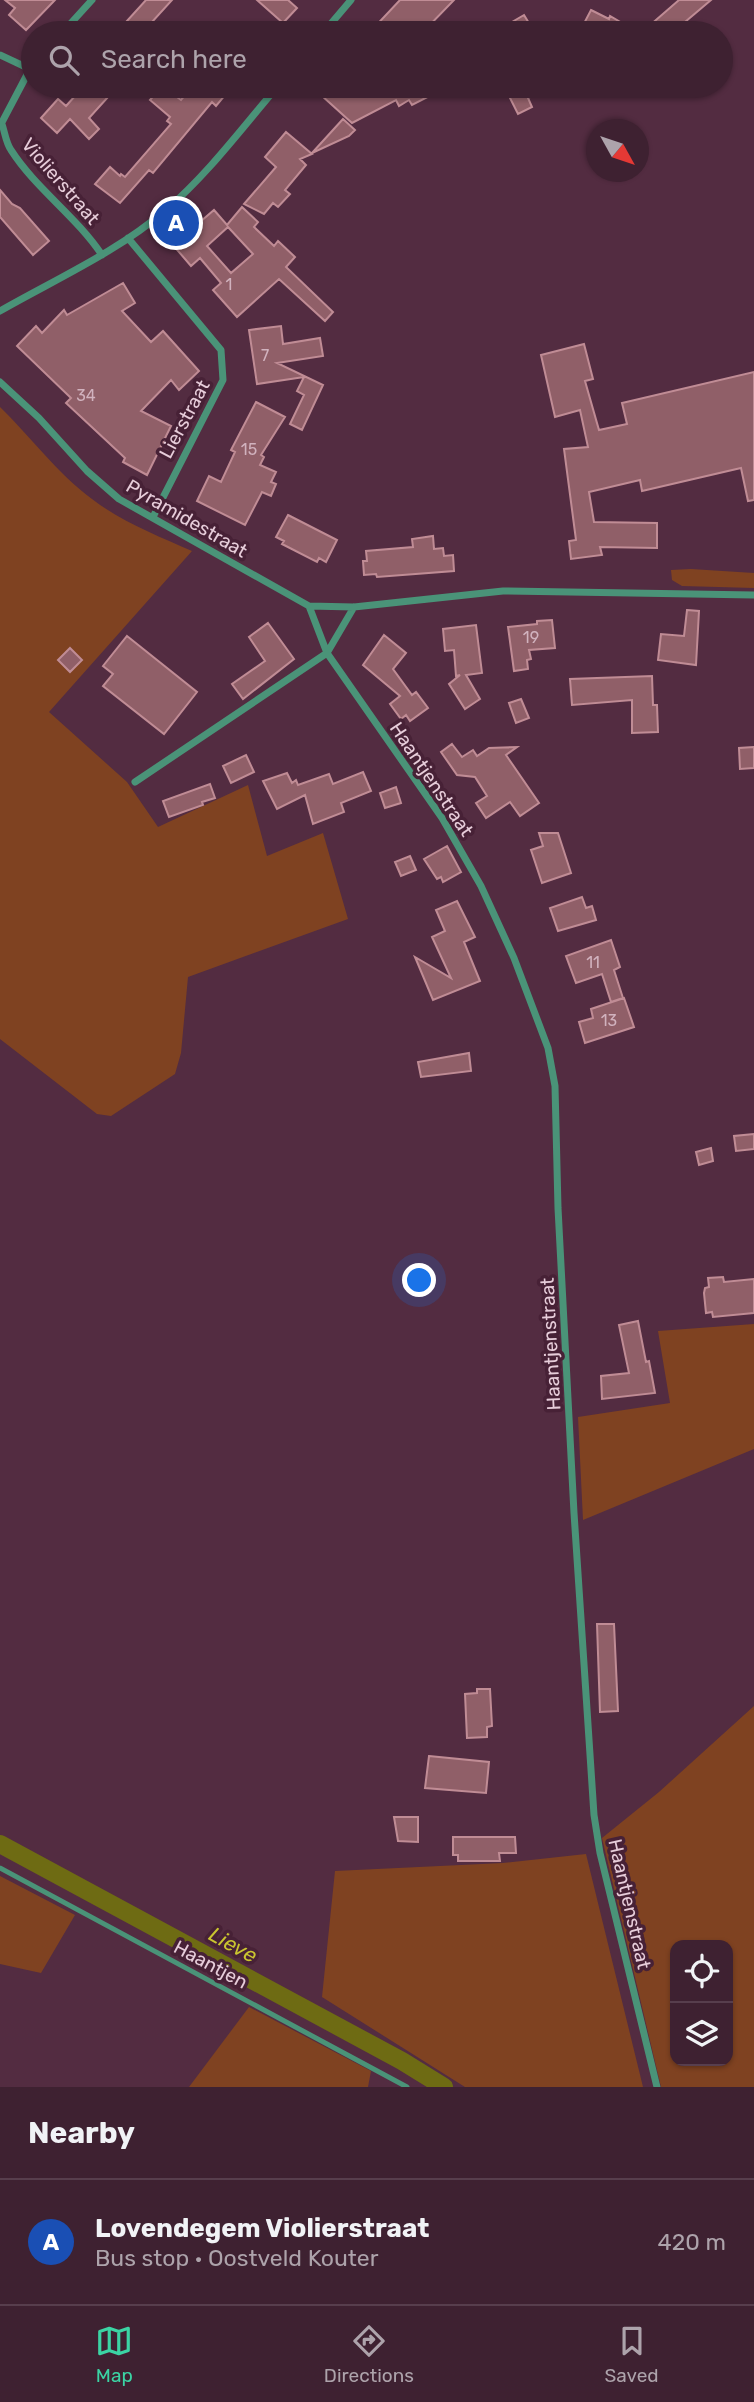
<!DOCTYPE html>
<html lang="en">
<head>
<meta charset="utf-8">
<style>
  :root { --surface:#3e2131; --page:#492e3d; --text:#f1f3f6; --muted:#ada3ab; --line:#573e4d; --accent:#3bd4a4 }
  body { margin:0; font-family:Rubik,sans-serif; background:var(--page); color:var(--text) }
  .controls { position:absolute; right:21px; bottom:21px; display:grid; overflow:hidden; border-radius:14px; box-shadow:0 2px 5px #0004 }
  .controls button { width:63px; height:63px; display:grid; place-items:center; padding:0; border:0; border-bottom:2px solid var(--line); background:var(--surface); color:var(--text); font:35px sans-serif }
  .compass { position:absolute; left:586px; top:119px; width:63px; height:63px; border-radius:50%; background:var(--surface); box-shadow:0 2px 5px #0004; rotate:130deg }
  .you { position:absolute; left:420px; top:1281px; width:24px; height:24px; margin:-18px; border:5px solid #fff; border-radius:50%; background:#1a73e8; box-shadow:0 0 0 10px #1a73e833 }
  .badge { display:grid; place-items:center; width:46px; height:46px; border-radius:50%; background:var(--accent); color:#fff; font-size:23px; font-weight:700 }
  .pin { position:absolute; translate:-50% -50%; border:4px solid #fff; box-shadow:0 2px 7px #0006 }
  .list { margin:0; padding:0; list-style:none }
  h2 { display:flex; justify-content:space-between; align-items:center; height:91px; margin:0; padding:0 28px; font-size:30px }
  h2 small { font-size:23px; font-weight:400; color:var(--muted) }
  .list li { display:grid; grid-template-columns:46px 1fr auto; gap:21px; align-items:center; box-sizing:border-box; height:126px; padding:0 28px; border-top:2px solid var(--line) }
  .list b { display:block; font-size:26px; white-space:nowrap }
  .list p { margin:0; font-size:23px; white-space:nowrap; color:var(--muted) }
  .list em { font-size:23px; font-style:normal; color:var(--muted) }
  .icon { flex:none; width:38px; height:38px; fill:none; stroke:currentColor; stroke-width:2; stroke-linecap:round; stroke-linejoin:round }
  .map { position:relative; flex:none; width:754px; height:2087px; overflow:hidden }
  .search { position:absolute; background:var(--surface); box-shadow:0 2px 5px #0004; left:21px; right:21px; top:21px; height:77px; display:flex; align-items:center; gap:18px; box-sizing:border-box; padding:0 24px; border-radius:38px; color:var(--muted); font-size:26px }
  .sheet { height:217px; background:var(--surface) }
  nav { display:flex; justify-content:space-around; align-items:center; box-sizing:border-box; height:98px; border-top:2px solid var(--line); background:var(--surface); font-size:19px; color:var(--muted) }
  nav a { display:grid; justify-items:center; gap:4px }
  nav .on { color:var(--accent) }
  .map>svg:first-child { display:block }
</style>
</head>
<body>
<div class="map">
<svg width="754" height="2087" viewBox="0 0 754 2087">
  <rect width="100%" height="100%" fill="#532c41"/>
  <path fill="#7f4221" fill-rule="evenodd" d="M0,407C31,437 57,473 92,499C122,522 158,536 192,551L49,712L127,782L158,827L248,785L267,856L323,833L348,919L188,977L181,1053L175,1074L111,1116L97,1114L0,1039Z
    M691,569L754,573V588L682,586L672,580L671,570Z
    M754,1324V1449L583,1520L578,1417L670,1403L658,1331Z
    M754,1706V2087H661L602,1838L659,1792ZM675,1945H728V2061H675Z
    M586,1854L643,2087H465L322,1997L335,1871L503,1863Z
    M0,1876L75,1915L41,1973L0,1964Z
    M249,2007L371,2071L368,2087H189Z"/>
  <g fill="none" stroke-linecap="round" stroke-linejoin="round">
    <path stroke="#6e6b13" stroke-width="18" d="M0,1844L402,2061L444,2087"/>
  </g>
  <path fill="#905f68" stroke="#c08c95" stroke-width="2" fill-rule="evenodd" d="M5,0H55L26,30L9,15L15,8Z
    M146,0H172L142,33H116Z
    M257,0H288L297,8L283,23Z
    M400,0H454L422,33H369Z
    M679,0H711L672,33H641Z
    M591,10L609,19L610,16L639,33H579Z
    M524,15L535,33H493Z
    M84,86H118L89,118L99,129L89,139L70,119L57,133L41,118L58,99L66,106Z
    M162,86L181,100L193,86H216L226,94L216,106L212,102L153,173L149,170L120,203L95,184L110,167L120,176L121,174L125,177L171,124L167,121L170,117L150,100Z
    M311,86H449L412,105L409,100L399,106L396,100L352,123Z
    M504,86H551L528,98L532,107L518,114Z
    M343,119L355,130L349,136L312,153Z
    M286,132L312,154L300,159L306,165L285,190L290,194L278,207L273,203L264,214L244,204L276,167L265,157Z
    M0,190L12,204L20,208L49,241L33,255L0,217Z
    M242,207L258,222L254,227L274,246L278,241L295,257L286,267L333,312L325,321L279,279L237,317L213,290L221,283L200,258L191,266L173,245L214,210L227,225ZM228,227L253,254L231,273L207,246Z
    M123,283L135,303L122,311L151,342L163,331L199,371L179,390L171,380L141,411L171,426L147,475L123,462L125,458L66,403L71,398L17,346L36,326L42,333L64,310L67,315Z
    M281,326L283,344L320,338L323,356L277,363L323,385L302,430L290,424L304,395L297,391L304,377L257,384L249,330Z
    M584,344L593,379L585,381L599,430L627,424L622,403L754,372V500L748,501L741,468L642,491L640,480L589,492L594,522L657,523V548L600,547L602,555L571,559L569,541L576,540L564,449L588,447L580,410L555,417L541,355Z
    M256,402L285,417L261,455L264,457L260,465L276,472L271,482L276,484L271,496L262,492L245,525L197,501L209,476L221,482L235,452L231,450Z
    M288,515L337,540L326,562L319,558L317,562L282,544L284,541L276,537Z
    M433,536L434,549L443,548L444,556L453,555L454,571L377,577L376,574L364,575L363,561H367L366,551L413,547L412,539Z
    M687,610L699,611L696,665L658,660L661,634L684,636Z
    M552,620L555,648L529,650L531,659L527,660L528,669L514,671L508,627L537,624V621Z
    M268,623L294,659L243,699L232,684L265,661L249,637Z
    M476,625L482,673L466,675L480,699L465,709L449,684L460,675L456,676L454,650L445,651L443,629Z
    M384,635L406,653L393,669L412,695L416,692L428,708L410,721L406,715L401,719L390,704L400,696L363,665Z
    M127,636L197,692L164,734L103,686L113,674L103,666Z
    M70,648L82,660L70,672L58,660Z
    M652,676L653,705H657L658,732L632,733V700L572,705L570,679Z
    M521,699L529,718L516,723L509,703Z
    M452,744L462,757L473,750L477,756L489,748L517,747L506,755L539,803L520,816L510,802L486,818L476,803L487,796L475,777L457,775L441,752Z
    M754,747V768L740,769L739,748Z
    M246,755L254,772L231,783L223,766Z
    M363,772L371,791L341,803L344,812L313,824L305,795L277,809L263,781L287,773L292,783L296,780L298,785L329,774L333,784Z
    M210,784L215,798L202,802L203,805L169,817L163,801Z
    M396,787L401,803L385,808L380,793Z
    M539,833H558L571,873L542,883L531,850L543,846Z
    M447,846L461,872L443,882L441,877L437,879L424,859Z
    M410,856L416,870L401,876L395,862Z
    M582,897L586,908L592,906L596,920L558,931L550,908Z
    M457,901L475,937L464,942L480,981L433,1000L415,957L451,978L432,937L445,931L436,910Z
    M611,940L620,967L614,970L623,998L611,1002L602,974L576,983L566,956Z
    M624,998L634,1027L585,1043L579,1022L593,1018L591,1009Z
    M469,1053L471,1071L421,1077L418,1062Z
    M754,1134V1149L736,1151L734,1136Z
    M711,1148L713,1161L699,1165L696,1152Z
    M723,1277L724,1282L754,1279V1313L713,1317L712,1312L706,1313L704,1293L705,1288L709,1287L708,1278Z
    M638,1321L646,1362L649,1361L655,1393L602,1399L601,1376L629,1373L619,1325Z
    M597,1624H614L618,1711L600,1712Z
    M477,1689H490L492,1726L487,1727V1737L467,1738L465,1694L477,1693Z
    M429,1756L489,1762L486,1793L425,1788Z
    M394,1817H418V1842L398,1841Z
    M453,1837H515L516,1853H499L500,1861H458V1855H453Z"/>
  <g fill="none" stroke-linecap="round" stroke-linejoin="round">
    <path stroke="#4a9378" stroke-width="5" d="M0,1868L407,2087"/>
    <path stroke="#4a9378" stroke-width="7" d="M62,33L92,0
      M323,33L351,0
      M0,55L30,69L1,124
      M2,124C5,133 6,143 11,150C36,189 76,216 102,255
      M128,238L221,350L223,380L153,517
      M0,311C56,279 117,252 166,210C208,174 242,128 278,86
      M0,382L39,418L87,471L119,499L309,606L354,607L503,591L754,595
      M309,606L327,653L442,818L481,886L514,958L548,1048L555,1086L558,1208L574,1513L594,1815L600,1853L657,2087
      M135,782L327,653L354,607"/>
  </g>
  <g text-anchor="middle" stroke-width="7" stroke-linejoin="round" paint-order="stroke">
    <g font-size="16" fill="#d1b2be">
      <text x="229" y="290">1</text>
      <text x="265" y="361">7</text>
      <text x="86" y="401">34</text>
      <text x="249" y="455">15</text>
      <text x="531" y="643">19</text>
      <text x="593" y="968">11</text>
      <text x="609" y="1026">13</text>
    </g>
    <g font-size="19" fill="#e7cdda" stroke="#472136">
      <text transform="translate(61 181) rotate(49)" y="7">Violierstraat</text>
      <text transform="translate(184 419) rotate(-62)" y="7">Lierstraat</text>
      <text transform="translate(187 518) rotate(30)" y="7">Pyramidestraat</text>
      <text transform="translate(432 779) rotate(56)" y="7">Haantjenstraat</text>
      <text transform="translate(550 1344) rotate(-93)" y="7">Haantjenstraat</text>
      <text transform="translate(630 1904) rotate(77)" y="7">Haantjenstraat</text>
      <text transform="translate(211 1964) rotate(28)" y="7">Haantjen</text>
    </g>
    <g font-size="21" font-style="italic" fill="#cac530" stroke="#472136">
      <text transform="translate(233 1945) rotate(29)" y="7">Lieve</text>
    </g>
  </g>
</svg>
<div class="controls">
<button><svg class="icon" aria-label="locate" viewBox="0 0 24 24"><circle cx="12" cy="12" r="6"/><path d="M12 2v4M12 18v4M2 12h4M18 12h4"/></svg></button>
<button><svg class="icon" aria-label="layers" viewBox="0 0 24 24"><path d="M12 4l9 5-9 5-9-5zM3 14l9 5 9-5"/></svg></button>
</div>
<svg class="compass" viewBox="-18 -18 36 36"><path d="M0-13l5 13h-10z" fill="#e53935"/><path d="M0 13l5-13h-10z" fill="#ada3ab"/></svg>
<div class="you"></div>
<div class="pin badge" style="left:176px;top:223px;background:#1a4fb4">A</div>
<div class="search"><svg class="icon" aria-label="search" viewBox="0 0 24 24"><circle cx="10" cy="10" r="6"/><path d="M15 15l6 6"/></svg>Search here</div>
</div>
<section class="sheet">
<h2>Nearby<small></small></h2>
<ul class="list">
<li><span class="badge" style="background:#1a4fb4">A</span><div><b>Lovendegem Violierstraat</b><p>Bus stop · Oostveld Kouter</p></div><em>420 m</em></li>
</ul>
</section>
<nav>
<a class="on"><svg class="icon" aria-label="map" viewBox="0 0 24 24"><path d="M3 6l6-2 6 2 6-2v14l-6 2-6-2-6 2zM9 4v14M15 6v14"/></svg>Map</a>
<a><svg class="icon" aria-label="directions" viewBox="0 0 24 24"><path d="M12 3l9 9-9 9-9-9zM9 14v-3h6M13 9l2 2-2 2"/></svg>Directions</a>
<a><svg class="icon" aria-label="saved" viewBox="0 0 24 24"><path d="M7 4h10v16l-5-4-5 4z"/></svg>Saved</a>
</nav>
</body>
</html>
